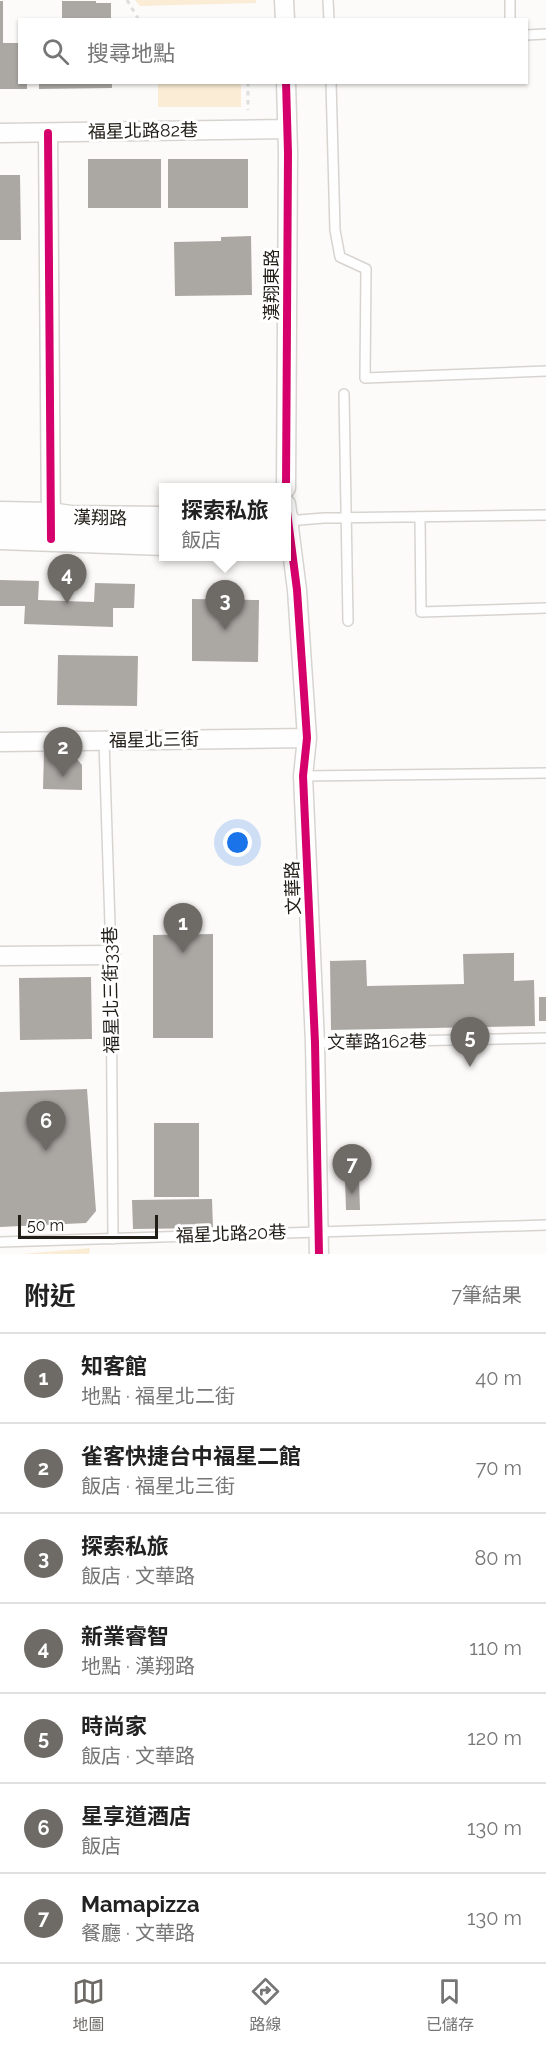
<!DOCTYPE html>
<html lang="zh-TW">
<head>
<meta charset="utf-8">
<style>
  :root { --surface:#fff; --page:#f6f6f6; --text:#222; --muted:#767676; --line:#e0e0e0; --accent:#6e6b66 }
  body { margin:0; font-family:Raleway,"Noto Sans TC",sans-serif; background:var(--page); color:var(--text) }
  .scale { position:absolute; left:18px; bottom:15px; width:140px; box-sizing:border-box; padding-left:6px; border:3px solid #211d17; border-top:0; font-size:16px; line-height:21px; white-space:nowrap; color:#211d17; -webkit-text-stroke:4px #fff; paint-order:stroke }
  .you { position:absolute; left:238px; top:843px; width:21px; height:21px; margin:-15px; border:4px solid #fff; border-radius:50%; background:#1a73e8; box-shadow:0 0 0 9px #1a73e833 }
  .badge { display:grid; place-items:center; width:39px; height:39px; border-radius:50%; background:var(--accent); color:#fff; font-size:20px; font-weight:700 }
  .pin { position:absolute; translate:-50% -50px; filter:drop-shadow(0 2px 3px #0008) }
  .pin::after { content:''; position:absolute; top:32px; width:21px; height:18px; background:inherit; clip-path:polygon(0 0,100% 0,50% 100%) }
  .popup { position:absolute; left:159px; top:483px; width:132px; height:78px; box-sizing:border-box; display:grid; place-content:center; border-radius:0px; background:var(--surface); filter:drop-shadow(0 2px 4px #0005); font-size:20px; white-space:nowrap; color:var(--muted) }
  .popup b { font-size:22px; color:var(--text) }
  .popup::after { content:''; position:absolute; left:50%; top:100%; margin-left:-12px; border:12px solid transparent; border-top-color:var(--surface) }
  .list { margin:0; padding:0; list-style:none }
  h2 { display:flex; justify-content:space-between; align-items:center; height:78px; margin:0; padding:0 24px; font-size:26px }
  h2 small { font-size:20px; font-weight:400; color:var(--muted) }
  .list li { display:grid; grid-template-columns:39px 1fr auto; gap:18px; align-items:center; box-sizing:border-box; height:90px; padding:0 24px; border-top:2px solid var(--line) }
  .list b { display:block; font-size:22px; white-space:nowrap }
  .list p { margin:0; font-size:20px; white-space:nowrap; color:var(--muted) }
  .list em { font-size:20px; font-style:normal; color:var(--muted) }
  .icon { flex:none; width:33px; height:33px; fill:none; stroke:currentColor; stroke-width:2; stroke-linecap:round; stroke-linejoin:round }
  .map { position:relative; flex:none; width:546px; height:1254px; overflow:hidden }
  .search { position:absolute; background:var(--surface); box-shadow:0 2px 4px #0004; left:18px; right:18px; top:18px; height:66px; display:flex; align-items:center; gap:15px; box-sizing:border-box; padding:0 21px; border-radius:0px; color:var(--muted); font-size:22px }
  .sheet { height:708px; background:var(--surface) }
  nav { display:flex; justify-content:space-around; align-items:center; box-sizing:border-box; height:84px; border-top:2px solid var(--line); background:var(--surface); font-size:16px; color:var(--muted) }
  nav a { display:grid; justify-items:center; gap:3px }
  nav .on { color:var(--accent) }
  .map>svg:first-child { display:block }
</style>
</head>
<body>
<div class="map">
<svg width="546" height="1254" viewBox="0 0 546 1254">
  <rect width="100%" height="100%" fill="#fcfbf9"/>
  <path fill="#faecd5" d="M135,0H256V3L140,6Z
    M158,83H241V107H158Z
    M90,1248L89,1254H23Z"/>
  <path fill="#aba8a4" d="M0,1H3V43H20V82H27V89H0Z
    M62,1H96V3H111V20H62Z
    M39,82H112V88L39,89Z
    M88,159H161V208H88Z
    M168,159H248V208H168Z
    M0,175H20L21,240H0Z
    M251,236L252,295L175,296L174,242L221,241V237Z
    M0,580L39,581L38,600L94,602L95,583L135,584L134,608H113V627L24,624L25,606H0Z
    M192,599L259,600L258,662L192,661Z
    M58,655L138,656L137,706L57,705Z
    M44,752H71L82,765V790L43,789Z
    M213,934V1038H153V935Z
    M514,953V981L534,980L535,1026L331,1030L330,961L366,960L367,986L464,984L463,954Z
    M91,977L92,1039L20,1040L19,978Z
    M539,997H546V1021H539Z
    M87,1089L96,1211L86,1223L0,1227V1092Z
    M154,1123H199V1197H154Z
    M359,1177L360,1210H346L345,1178Z
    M212,1199L213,1228L133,1229L132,1200Z"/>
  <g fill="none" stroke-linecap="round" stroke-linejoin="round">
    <g stroke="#d7d4d0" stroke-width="12">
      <path id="service" d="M328,0L329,20
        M510,0V20
        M526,35L546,34
        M331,82L335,230L340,257L366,269L365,378L546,371
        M344,394L348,621
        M420,518L421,612L546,608
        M287,521L324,518L546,515
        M104,741L111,955L113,1239
        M303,776L546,773
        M315,1043L546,1038
        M0,1242L546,1225"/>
    </g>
    <g stroke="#d7d4d0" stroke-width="21">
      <path id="minor" d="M284,0L285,20
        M286,82L288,153L286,488
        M0,133L286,129
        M48,133L51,528
        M286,504L297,590L307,738L303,776L315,1043L319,1254
        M0,742L307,738
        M0,956L111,955"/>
    </g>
    <g stroke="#d7d4d0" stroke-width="27">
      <path id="tertiary" d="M0,514L50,515L71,518L164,519
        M286,522L287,521
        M0,537L164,543"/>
    </g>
    <path stroke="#dededd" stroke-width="3" stroke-dasharray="4.5 4.5" stroke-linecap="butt" d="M127,0L139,20
      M248,82V110"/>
    <use href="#service" stroke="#fffefe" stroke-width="9"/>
    <use href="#minor" stroke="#fffefe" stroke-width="18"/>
    <use href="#tertiary" stroke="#fffefe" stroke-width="24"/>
    <g stroke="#fff" stroke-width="11">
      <path id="cycleway" d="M286,82L288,153L286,488
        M48,133L51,539
        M286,504L297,590L307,738L303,776L315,1043L319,1254"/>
    </g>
    <use href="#cycleway" stroke="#d6006c" stroke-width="8"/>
  </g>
  <g text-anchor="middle" stroke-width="6" stroke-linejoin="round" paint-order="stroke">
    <g font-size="18" fill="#211d17" stroke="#fff">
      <text transform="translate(143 131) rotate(-1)" y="6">福星北路82巷</text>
      <text transform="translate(272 285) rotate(-90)" y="6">漢翔東路</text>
      <text transform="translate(100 518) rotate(1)" y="6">漢翔路</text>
      <text transform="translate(154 740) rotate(-1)" y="6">福星北三街</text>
      <text transform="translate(293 888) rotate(-92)" y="6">文華路</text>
      <text transform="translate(111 990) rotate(-91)" y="6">福星北三街33巷</text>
      <text transform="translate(377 1042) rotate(-1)" y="6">文華路162巷</text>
      <text transform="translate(231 1234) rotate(-2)" y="6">福星北路20巷</text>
    </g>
  </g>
</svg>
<div class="scale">50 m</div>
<div class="you"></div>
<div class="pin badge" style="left:183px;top:953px">1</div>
<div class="pin badge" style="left:63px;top:777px">2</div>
<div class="pin badge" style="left:225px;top:630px">3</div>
<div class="popup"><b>探索私旅</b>飯店</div>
<div class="pin badge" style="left:67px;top:604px">4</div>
<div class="pin badge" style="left:470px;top:1067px">5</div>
<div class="pin badge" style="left:46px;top:1151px">6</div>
<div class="pin badge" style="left:352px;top:1194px">7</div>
<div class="search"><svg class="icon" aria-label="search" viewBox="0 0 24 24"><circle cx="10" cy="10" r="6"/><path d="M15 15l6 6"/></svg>搜尋地點</div>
</div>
<section class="sheet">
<h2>附近<small>7筆結果</small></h2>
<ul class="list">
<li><span class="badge">1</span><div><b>知客館</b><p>地點 · 福星北二街</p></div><em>40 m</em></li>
<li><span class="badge">2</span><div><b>雀客快捷台中福星二館</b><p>飯店 · 福星北三街</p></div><em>70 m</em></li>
<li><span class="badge">3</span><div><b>探索私旅</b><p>飯店 · 文華路</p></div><em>80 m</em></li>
<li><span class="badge">4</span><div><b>新業睿智</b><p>地點 · 漢翔路</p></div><em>110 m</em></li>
<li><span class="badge">5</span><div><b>時尚家</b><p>飯店 · 文華路</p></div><em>120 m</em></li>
<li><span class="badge">6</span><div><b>星享道酒店</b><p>飯店</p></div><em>130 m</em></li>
<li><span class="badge">7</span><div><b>Mamapizza</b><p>餐廳 · 文華路</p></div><em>130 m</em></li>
</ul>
</section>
<nav>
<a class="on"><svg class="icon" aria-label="map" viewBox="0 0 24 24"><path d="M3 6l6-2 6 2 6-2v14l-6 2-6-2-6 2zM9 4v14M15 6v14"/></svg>地圖</a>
<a><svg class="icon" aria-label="directions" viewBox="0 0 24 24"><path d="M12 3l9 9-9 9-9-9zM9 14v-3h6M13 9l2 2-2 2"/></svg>路線</a>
<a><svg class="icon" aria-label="saved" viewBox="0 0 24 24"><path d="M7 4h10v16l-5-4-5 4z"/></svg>已儲存</a>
</nav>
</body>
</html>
